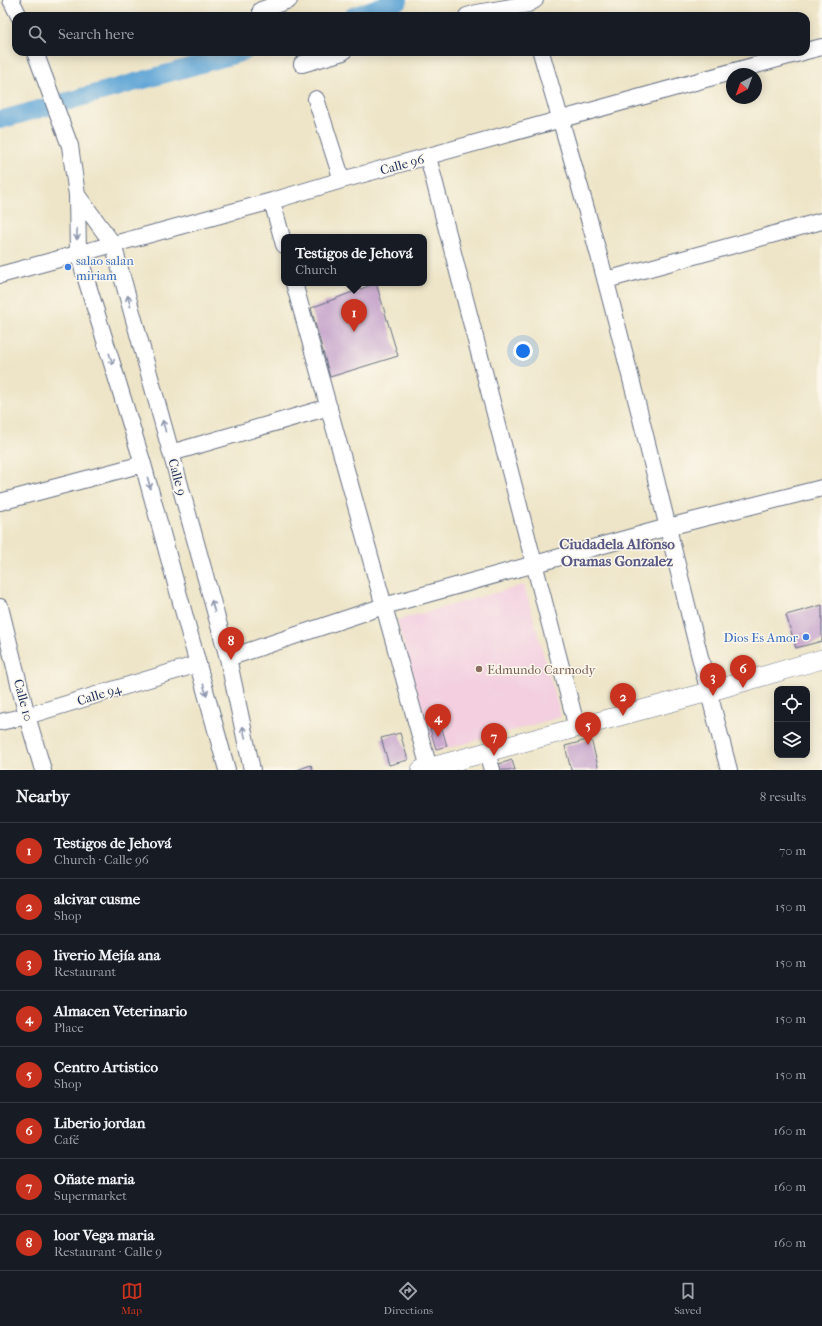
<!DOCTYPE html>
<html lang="en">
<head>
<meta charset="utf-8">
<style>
  :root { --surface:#171b24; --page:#242831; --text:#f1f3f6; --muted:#9ea1a6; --line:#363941; --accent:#c8321e }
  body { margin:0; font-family:"IM FELL French Canon",serif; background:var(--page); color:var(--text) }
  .controls { position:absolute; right:12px; bottom:12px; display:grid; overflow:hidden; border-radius:8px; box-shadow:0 2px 10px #0003 }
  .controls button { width:36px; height:36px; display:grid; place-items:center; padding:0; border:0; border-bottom:1px solid var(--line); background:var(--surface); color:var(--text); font:20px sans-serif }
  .compass { position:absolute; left:726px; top:68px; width:36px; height:36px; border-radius:50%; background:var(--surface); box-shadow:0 2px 10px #0003; rotate:221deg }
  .you { position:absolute; left:523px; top:351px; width:14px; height:14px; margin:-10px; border:3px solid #fff; border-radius:50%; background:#1a73e8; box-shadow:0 0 0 6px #1a73e833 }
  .badge { display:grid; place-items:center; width:26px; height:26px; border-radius:50%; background:var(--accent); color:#fff; font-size:13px; font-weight:700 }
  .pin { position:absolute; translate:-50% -33px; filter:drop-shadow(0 1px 2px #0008) }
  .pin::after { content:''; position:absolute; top:21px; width:14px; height:12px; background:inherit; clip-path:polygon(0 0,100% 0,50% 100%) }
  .popup { position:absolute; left:281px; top:234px; width:146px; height:52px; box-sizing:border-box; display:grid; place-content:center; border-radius:8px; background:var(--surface); filter:drop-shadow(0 1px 3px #0005); font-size:13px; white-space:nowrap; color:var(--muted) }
  .popup b { font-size:15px; color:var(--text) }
  .popup::after { content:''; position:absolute; left:50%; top:100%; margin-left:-8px; border:8px solid transparent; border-top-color:var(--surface) }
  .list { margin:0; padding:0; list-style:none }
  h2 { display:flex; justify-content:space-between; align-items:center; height:52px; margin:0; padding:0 16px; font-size:17px }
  h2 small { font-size:13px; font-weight:400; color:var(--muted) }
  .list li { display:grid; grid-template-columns:26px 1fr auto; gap:12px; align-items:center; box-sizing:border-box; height:56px; padding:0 16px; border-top:1px solid var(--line) }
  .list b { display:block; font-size:15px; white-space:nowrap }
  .list p { margin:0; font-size:13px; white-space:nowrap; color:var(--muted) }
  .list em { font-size:13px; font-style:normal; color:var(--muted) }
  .icon { flex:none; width:22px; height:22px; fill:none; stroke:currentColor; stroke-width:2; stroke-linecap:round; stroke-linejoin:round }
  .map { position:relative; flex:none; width:822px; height:770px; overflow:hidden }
  .search { position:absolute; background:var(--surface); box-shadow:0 2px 10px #0003; left:12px; right:12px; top:12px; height:44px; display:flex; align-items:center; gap:10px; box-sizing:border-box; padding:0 14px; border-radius:12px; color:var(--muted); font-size:15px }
  .sheet { height:500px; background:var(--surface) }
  nav { display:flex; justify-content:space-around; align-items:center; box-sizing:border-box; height:56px; border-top:1px solid var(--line); background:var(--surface); font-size:11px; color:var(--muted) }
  nav a { display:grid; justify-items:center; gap:2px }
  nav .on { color:var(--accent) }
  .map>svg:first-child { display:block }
</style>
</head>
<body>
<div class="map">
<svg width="822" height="770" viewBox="0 0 822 770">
  <rect width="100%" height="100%" fill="#fbf7ec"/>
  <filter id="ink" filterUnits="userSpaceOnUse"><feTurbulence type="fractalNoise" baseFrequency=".025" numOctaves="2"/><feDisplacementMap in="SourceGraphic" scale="8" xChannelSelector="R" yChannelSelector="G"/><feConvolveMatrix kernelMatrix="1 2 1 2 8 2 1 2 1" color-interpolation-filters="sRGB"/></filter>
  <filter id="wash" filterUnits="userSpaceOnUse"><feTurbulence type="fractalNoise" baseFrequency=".012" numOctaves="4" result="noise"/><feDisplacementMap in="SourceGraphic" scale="16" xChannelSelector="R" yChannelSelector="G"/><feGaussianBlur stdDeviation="0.9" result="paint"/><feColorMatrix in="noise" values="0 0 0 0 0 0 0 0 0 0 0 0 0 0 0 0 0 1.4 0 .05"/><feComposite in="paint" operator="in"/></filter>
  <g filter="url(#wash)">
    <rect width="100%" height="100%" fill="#eee5c8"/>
    <path fill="#f3cfe0" d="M524,585L561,717L434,752L397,620Z"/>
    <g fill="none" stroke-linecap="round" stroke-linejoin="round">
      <path stroke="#60a6d6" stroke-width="18" d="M353,16L399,0
        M0,120L244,52"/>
    </g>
    <g id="blocks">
      <path fill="#c4a1ca" d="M376,283L398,356L330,377L311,308Z
        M822,605V641L796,648L786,615Z
        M441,725L447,746L436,749L430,729Z
        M400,733L408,760L389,765L381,738Z
        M591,739L599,770H571L565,746Z
        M512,760L515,770H501L499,764Z
        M311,765L313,770H297Z"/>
    </g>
  </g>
  <g filter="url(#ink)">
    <use href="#blocks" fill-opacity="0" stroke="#656f83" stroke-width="1"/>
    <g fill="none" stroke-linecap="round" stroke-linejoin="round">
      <g stroke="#656f83" stroke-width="18">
        <path id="minor" d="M11,0L19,16
          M261,10L289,0
          M467,16L477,13L528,4L535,0
          M806,51L822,47
          M35,52L70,146L77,195L78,253L143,464L227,770
          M541,52C563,129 586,205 606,282C649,444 686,608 729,770
          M302,64L343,52
          M316,99L342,180
          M428,157L577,728
          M77,195L113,244L228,658L252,770
          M272,201L284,245
          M0,275L272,201L342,180L803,52
          M606,280L822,221
          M294,283L429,768
          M171,453L329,407
          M0,502L143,464
          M0,607L27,716L43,770
          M228,658L384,606L668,527L822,488
          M0,722L27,716L198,664
          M487,752L492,770"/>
      </g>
      <g stroke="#656f83" stroke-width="20">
        <path id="tertiary" d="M421,770L708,692L822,659"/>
      </g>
      <use href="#minor" stroke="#fff" stroke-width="16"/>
      <use href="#tertiary" stroke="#fff" stroke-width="19"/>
    </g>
    <defs><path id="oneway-shaft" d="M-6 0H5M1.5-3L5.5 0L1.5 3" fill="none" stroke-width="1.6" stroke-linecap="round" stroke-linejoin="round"/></defs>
    <g stroke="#8d97ae">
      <use href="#oneway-shaft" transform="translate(77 234) rotate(90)"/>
      <use href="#oneway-shaft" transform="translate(129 301) rotate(-105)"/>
      <use href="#oneway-shaft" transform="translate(111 359) rotate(73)"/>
      <use href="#oneway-shaft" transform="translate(164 426) rotate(-105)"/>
      <use href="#oneway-shaft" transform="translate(149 483) rotate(75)"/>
      <use href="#oneway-shaft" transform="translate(213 606) rotate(-105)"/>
      <use href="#oneway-shaft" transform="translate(205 690) rotate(74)"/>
      <use href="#oneway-shaft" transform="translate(244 732) rotate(-102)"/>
    </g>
  </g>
  <g fill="#3f7fe0" stroke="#fbf7ec" stroke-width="1.5">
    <circle cx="68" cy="267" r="4"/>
    <circle cx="806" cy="637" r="4"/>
  </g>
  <circle fill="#8d6e63" stroke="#fbf7ec" stroke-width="1.5" cx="479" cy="669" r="4"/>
  <g text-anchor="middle" stroke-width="3" stroke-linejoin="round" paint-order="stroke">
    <g font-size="13" fill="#1b2f5e" stroke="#fbf7ec">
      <text transform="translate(402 164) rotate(-15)" y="5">Calle 96</text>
      <text transform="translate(178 477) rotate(75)" y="5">Calle 9</text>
      <text transform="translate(99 694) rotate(-17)" y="5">Calle 94</text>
      <text transform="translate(24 700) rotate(75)" y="5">Calle 10</text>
    </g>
    <g font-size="13" fill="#366cbe" stroke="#fbf7ec" text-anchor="start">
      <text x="76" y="265">salao salan<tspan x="76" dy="15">miriam</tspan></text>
      <text x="798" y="642" text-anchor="end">Dios Es Amor</text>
    </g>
    <g font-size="13" fill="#785e54" stroke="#fbf7ec" text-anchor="start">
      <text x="487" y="674">Edmundo Carmody</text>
    </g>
    <g font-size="15" font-weight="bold" fill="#565784" stroke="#fbf7ec">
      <text x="617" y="549">Ciudadela Alfonso<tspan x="617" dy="17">Oramas Gonzalez</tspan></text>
    </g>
  </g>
</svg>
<div class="controls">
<button><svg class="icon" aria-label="locate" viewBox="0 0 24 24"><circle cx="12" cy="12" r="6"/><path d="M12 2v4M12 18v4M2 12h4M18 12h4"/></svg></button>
<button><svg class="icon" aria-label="layers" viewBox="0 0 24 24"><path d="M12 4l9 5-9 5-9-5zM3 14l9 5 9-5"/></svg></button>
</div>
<svg class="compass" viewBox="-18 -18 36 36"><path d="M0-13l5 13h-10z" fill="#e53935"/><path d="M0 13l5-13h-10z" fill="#9ea1a6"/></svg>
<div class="you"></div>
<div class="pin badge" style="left:354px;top:332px">1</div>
<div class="popup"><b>Testigos de Jehová</b>Church</div>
<div class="pin badge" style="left:623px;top:716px">2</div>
<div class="pin badge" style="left:713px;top:696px">3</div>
<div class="pin badge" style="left:438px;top:737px">4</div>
<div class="pin badge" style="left:588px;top:745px">5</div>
<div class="pin badge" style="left:743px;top:688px">6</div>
<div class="pin badge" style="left:494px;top:756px">7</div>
<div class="pin badge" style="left:231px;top:660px">8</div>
<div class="search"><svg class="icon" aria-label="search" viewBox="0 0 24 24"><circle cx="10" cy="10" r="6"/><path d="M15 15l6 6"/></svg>Search here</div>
</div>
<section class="sheet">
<h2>Nearby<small>8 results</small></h2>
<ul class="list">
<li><span class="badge">1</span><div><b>Testigos de Jehová</b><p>Church · Calle 96</p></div><em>70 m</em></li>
<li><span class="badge">2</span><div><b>alcivar cusme</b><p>Shop</p></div><em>150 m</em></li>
<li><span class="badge">3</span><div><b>liverio Mejía ana</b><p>Restaurant</p></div><em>150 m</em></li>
<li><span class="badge">4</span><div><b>Almacen Veterinario</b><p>Place</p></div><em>150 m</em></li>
<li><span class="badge">5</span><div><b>Centro Artistico</b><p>Shop</p></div><em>150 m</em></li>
<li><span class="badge">6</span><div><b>Liberio jordan</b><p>Café</p></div><em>160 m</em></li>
<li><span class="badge">7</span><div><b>Oñate maria</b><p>Supermarket</p></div><em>160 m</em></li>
<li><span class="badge">8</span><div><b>loor Vega maria</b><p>Restaurant · Calle 9</p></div><em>160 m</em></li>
</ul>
</section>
<nav>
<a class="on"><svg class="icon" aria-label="map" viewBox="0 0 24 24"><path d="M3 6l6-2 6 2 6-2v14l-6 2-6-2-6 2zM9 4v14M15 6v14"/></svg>Map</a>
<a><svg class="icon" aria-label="directions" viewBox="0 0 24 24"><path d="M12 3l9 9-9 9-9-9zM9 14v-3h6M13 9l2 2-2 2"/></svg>Directions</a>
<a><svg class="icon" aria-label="saved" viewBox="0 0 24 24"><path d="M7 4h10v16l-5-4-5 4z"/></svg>Saved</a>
</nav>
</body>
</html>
